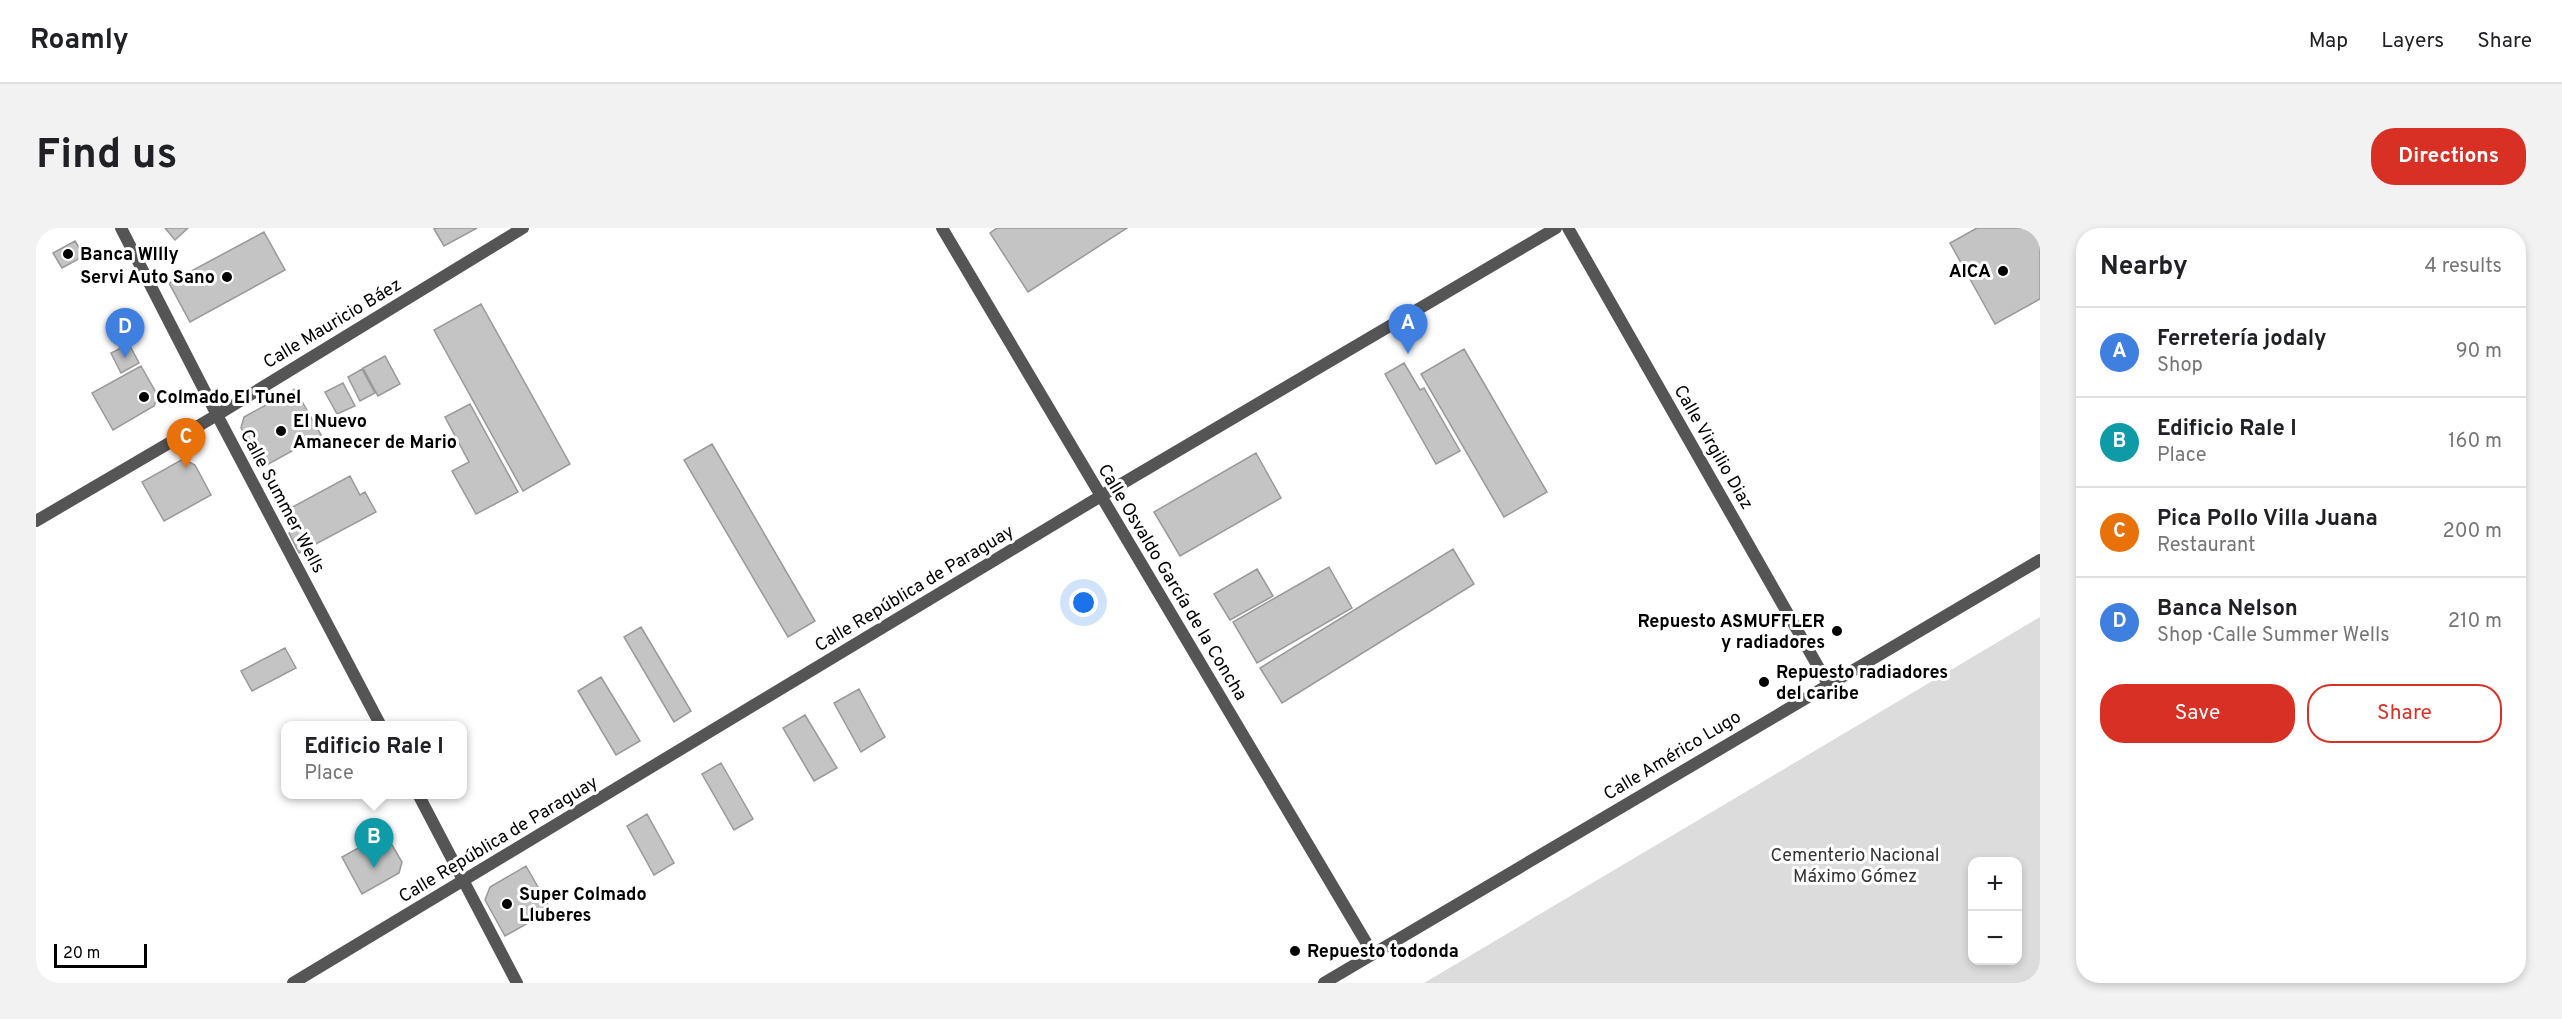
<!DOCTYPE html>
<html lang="en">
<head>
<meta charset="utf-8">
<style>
  :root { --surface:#fff; --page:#f2f2f2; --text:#202124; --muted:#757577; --line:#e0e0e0; --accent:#d93025 }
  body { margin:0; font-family:Overpass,sans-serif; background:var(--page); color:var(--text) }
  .controls { position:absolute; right:18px; bottom:18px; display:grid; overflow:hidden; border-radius:12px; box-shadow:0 3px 9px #0003 }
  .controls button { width:54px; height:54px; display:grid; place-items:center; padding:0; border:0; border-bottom:2px solid var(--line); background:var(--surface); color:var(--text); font:30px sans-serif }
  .scale { position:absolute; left:18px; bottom:15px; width:93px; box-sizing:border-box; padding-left:6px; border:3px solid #000; border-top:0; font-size:16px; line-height:21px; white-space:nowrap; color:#000; -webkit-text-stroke:4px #fff; paint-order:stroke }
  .you { position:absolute; left:1048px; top:375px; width:21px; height:21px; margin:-15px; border:4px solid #fff; border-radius:50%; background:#1a73e8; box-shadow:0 0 0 9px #1a73e833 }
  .badge { display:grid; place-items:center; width:39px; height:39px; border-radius:50%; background:var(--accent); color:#fff; font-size:20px; font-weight:700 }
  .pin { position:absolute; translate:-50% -50px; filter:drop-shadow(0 2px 3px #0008) }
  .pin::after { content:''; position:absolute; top:32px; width:21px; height:18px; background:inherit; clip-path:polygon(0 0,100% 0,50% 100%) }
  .popup { position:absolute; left:245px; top:493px; width:186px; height:78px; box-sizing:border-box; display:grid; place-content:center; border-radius:12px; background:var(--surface); filter:drop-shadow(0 2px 4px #0005); font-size:20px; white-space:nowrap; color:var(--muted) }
  .popup b { font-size:22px; color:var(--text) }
  .popup::after { content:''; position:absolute; left:50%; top:100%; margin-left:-12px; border:12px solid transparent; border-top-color:var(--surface) }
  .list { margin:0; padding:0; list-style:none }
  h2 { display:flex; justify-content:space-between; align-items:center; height:78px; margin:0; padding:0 24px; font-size:26px }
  h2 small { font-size:20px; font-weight:400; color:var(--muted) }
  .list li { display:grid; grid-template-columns:39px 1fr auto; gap:18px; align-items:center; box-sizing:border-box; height:90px; padding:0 24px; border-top:2px solid var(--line) }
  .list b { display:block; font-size:22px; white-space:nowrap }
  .list p { margin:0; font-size:20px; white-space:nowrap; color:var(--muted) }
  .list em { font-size:20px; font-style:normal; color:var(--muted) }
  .actions { display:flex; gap:12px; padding:18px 24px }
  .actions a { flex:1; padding:14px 0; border:2px solid var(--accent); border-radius:24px; text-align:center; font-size:21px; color:var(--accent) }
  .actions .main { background:var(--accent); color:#fff }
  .map { position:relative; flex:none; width:2004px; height:755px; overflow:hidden; border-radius:24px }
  header { display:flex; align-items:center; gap:36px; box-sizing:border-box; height:84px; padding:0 30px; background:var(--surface); border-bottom:2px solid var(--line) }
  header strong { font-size:28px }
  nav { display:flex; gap:33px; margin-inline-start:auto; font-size:21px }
  .intro { display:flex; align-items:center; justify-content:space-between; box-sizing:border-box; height:144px; padding:0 36px }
  h1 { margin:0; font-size:42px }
  .button { padding:15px 27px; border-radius:24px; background:var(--accent); color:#fff; font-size:21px; font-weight:700 }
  main { display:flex; gap:36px; padding:0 36px }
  aside { flex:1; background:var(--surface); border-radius:24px; box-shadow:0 3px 9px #0003 }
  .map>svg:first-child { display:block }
</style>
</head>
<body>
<header>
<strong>Roamly</strong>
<nav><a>Map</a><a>Layers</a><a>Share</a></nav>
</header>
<div class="intro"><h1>Find us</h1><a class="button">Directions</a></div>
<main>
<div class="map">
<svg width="2004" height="755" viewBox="0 0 2004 755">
  <rect width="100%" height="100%" fill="#fff"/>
  <path fill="#dcdcdc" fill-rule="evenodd" d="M2004,389V755H1388ZM1936,634H1982V732H1936Z"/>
  <path fill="#c4c4c4" stroke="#999" stroke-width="1.5" d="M129,0H152L139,12Z
    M400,0H441L408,18L398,1Z
    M961,0H1091L992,64L954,5Z
    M1941,0H2004V71L1959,96L1914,15Z
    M228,4L249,42L154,94L133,55Z
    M39,13L48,28L26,40L17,25Z
    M445,76L534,236L487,263L398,102Z
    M93,116L103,135L85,145L75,125Z
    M1428,121L1511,264L1468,289L1385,146Z
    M349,128L364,156L342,168L327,140Z
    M1368,135L1384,162L1388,160L1424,223L1400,236L1349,146Z
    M105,138L122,168L118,178L77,202L56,165Z
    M326,141L339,165L324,173L312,149Z
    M307,155L319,178L301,186L289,164Z
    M259,161L285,207L227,239L205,200L208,189Z
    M434,176L482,264L440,286L416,243L433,234L409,189Z
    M676,216L779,393L752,409L648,232Z
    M1220,225L1245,270L1144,328L1118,284Z
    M147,231L159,237L175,267L128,293L106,254Z
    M314,248L324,267L329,264L340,284L263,325L253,305L262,301L251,282Z
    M1417,321L1438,356L1246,475L1224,440Z
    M1293,339L1316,380L1221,435L1197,394Z
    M1221,341L1237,368L1194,392L1178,366Z
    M605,399L655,483L638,494L588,409Z
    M249,420L260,440L216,463L205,443Z
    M565,449L604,513L580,527L542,463Z
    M823,461L849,509L825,524L798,475Z
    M769,487L801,540L778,553L747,500Z
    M685,535L717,591L698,602L666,546Z
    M611,586L638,635L618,647L591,598Z
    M349,605L366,634L363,645L326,666L306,629Z
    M490,638L515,682L469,708L449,672L454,659Z"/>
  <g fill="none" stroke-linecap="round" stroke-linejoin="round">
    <path stroke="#555" stroke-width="12" d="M85,0L181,187L345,498
      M906,0L1337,726
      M1532,0L1792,456
      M0,293L181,187L487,0
      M382,566L481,755
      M257,755L1065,268L1520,0
      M1288,755L2004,332"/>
  </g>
  <g fill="#000" stroke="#fff" stroke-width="2">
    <circle cx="32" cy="26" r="6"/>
    <circle cx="1967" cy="43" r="6"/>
    <circle cx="191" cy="49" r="6"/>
    <circle cx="108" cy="169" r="6"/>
    <circle cx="245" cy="203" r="6"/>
    <circle cx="1801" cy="403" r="6"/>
    <circle cx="1728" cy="454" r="6"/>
    <circle cx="471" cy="676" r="6"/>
    <circle cx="1259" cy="723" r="6"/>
  </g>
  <g text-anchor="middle" stroke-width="6" stroke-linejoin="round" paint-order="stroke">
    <g font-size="18" font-weight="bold" fill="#000" stroke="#fff" text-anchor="start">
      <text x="44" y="32">Banca WIlly</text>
      <text x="1955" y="49" text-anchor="end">AICA</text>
      <text x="179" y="55" text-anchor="end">Servi Auto Sano</text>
      <text x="120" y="175">Colmado El Tunel</text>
      <text x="257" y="199">El Nuevo<tspan x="257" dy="21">Amanecer de Mario</tspan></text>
      <text x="1789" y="399" text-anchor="end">Repuesto ASMUFFLER<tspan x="1789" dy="21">y radiadores</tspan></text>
      <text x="1740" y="450">Repuesto radiadores<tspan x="1740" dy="21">del caribe</tspan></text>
      <text x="483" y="672">Super Colmado<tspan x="483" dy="21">Lluberes</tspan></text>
      <text x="1271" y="729">Repuesto todonda</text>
    </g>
    <g font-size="18" fill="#000" stroke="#fff">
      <text transform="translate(296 95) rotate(-31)" y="6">Calle Mauricio Báez</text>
      <text transform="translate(1678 219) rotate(60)" y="6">Calle Virgilio Diaz</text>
      <text transform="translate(247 273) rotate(62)" y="6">Calle Summer Wells</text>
      <text transform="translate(1137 354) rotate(59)" y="6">Calle Osvaldo García de la Concha</text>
      <text transform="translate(878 360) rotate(-31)" y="6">Calle República de Paraguay</text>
      <text transform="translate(1636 527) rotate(-31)" y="6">Calle Américo Lugo</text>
      <text transform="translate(462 611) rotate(-31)" y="6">Calle República de Paraguay</text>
    </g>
    <g font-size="18" fill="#333" stroke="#fff">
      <text x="1819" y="633">Cementerio Nacional<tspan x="1819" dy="21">Máximo Gómez</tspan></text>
    </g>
  </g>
</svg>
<div class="controls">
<button>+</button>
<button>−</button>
</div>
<div class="scale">20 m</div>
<div class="you"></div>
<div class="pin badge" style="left:1372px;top:126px;background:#3f7fe0">A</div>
<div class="pin badge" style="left:338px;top:640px;background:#0f9aa8">B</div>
<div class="popup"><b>Edificio Rale I</b>Place</div>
<div class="pin badge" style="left:150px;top:240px;background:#e8710a">C</div>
<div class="pin badge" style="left:89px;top:130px;background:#3f7fe0">D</div>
</div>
<aside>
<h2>Nearby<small>4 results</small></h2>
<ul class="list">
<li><span class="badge" style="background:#3f7fe0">A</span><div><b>Ferretería jodaly</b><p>Shop</p></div><em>90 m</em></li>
<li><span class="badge" style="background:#0f9aa8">B</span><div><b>Edificio Rale I</b><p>Place</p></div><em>160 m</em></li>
<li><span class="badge" style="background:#e8710a">C</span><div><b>Pica Pollo Villa Juana</b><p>Restaurant</p></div><em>200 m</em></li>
<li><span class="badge" style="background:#3f7fe0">D</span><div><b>Banca Nelson</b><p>Shop · Calle Summer Wells</p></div><em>210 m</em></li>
</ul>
<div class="actions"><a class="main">Save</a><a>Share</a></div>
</aside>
</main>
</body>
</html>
